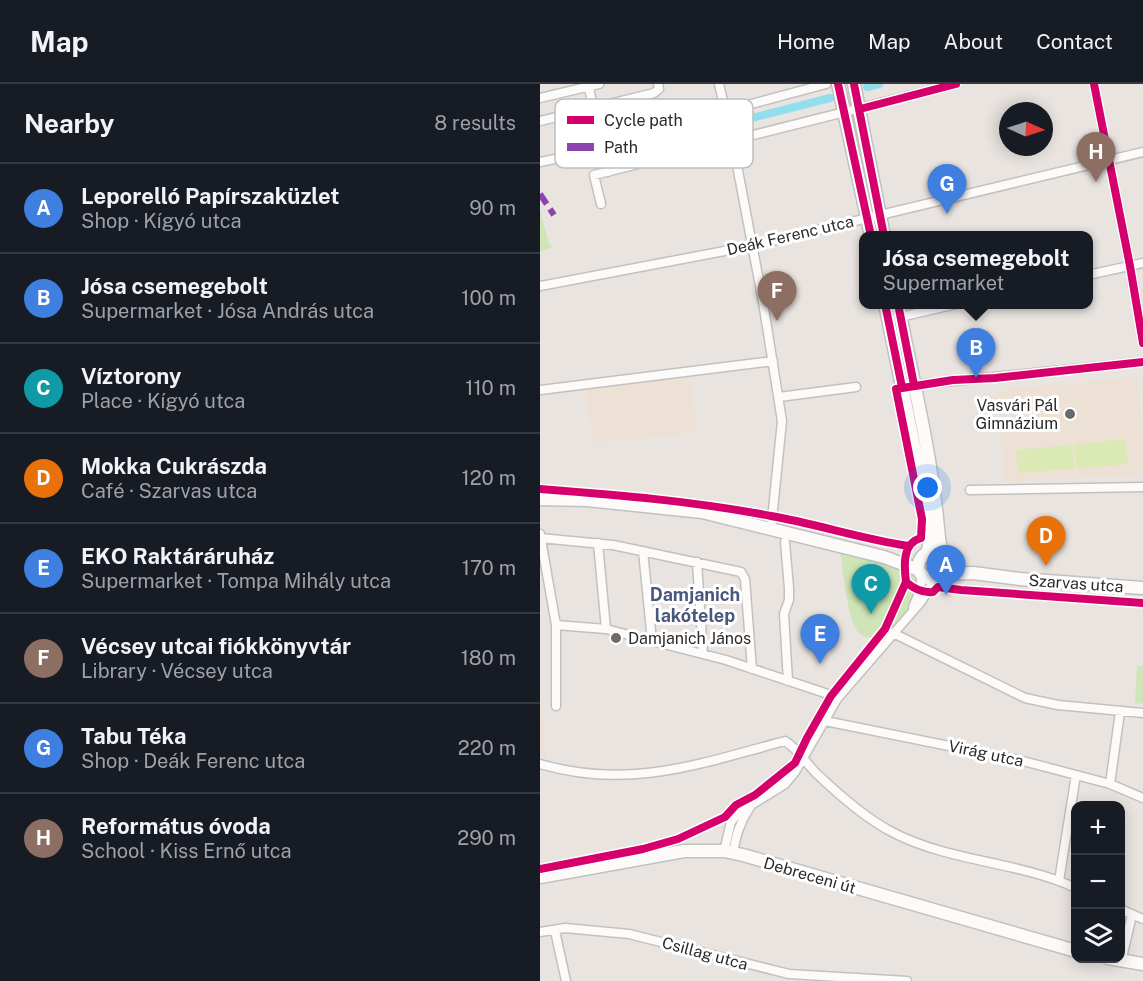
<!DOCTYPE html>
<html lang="en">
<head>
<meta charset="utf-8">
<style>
  :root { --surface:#171b24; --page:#242831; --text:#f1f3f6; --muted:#9ea1a6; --line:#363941; --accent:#0b8043 }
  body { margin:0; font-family:"Public Sans",sans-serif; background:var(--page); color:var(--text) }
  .controls { position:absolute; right:18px; bottom:18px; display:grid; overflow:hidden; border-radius:12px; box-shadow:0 3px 15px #0003 }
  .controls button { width:54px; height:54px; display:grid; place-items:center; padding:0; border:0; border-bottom:2px solid var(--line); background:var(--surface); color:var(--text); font:30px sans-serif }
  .compass { position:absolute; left:459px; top:18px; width:54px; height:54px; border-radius:50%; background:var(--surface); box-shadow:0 3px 15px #0003; rotate:93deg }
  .you { position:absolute; left:388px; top:404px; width:21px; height:21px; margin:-15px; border:4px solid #fff; border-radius:50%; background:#1a73e8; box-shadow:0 0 0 9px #1a73e833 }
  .badge { display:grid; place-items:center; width:39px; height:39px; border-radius:50%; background:var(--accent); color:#fff; font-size:20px; font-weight:700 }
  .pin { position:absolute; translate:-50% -50px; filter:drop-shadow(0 2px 3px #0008) }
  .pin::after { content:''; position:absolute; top:32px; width:21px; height:18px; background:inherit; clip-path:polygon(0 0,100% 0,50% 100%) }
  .popup { position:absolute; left:319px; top:147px; width:234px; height:78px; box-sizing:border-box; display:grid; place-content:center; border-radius:12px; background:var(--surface); filter:drop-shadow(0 2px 4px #0005); font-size:20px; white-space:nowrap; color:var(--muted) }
  .popup b { font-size:22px; color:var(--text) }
  .popup::after { content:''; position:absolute; left:50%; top:100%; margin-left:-12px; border:12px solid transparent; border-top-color:var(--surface) }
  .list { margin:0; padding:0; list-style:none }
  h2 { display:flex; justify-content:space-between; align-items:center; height:78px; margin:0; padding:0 24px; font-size:26px }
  h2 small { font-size:20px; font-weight:400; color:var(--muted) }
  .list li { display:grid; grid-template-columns:39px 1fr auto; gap:18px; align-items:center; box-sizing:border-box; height:90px; padding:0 24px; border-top:2px solid var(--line) }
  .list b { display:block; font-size:22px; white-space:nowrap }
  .list p { margin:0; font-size:20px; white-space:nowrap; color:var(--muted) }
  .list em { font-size:20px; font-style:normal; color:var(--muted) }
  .icon { flex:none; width:33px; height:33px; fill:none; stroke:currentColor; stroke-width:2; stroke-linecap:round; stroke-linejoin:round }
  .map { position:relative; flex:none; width:603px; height:897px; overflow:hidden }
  header { display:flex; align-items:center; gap:36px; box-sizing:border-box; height:84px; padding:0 30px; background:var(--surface); border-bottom:2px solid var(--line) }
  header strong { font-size:28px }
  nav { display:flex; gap:33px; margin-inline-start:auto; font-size:21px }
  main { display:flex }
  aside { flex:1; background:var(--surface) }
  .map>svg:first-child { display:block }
</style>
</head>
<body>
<header>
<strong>Map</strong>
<nav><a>Home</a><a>Map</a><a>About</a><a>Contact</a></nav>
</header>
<main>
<aside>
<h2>Nearby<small>8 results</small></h2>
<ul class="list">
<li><span class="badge" style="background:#3f7fe0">A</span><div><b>Leporelló Papírszaküzlet</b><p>Shop · Kígyó utca</p></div><em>90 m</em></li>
<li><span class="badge" style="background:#3f7fe0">B</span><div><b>Jósa csemegebolt</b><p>Supermarket · Jósa András utca</p></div><em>100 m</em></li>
<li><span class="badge" style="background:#0f9aa8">C</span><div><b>Víztorony</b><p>Place · Kígyó utca</p></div><em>110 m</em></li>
<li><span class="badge" style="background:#e8710a">D</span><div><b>Mokka Cukrászda</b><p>Café · Szarvas utca</p></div><em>120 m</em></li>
<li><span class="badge" style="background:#3f7fe0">E</span><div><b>EKO Raktáráruház</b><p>Supermarket · Tompa Mihály utca</p></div><em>170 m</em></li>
<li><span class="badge" style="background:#8d6e63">F</span><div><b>Vécsey utcai fiókkönyvtár</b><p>Library · Vécsey utca</p></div><em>180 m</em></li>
<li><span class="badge" style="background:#3f7fe0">G</span><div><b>Tabu Téka</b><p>Shop · Deák Ferenc utca</p></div><em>220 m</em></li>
<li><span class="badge" style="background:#8d6e63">H</span><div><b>Református óvoda</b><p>School · Kiss Ernő utca</p></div><em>290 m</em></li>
</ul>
</aside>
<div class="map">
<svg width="603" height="897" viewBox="0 0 603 897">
  <rect width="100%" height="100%" fill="#e9e4e0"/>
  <path fill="#ece1d4" d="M148,287L158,348L54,359L44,300Z
    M597,293L603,353V390L465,398L457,307Z
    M0,606L7,675L0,672Z"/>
  <path fill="#cfe5b7" d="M0,126L9,160L13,163L0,168Z
    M300,466L371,487L383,505L348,552C338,554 329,556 320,550C307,540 303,483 300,466Z
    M597,582H603V620L595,619Z"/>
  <path fill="#dbe9b5" d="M585,355L588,380L537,385L534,360Z
    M532,361L534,385L478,389L476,366Z"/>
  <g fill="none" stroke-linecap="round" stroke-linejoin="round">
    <path stroke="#91deed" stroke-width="8" d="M327,3L339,0
      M71,70L290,14"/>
    <g stroke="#c2c1c1" stroke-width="11">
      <path id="street" d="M48,0L68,88
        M179,0L192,55L223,218L242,337L231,445
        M554,0L590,182L603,259
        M0,14L59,0
        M185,27L286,0
        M0,37L114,9L119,5L118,0
        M0,78L62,65L186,31
        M61,120L54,91L416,0
        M548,191L603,179
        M0,202L211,162L603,68
        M360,233L416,220
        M374,301L603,278
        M0,306L233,277
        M239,313L316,303
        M430,406L603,403
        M0,450L16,541V622
        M0,454L73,461L201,488L205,495L212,585
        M245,458L249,504V516L244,530L248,597
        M58,459L66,545
        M103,467L112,557
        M157,478L163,570
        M373,523L380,507L382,490
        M16,541L66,545L112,557L186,576L288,610L297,615
        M353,549L485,614L518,621L603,629
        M285,637L479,676L570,700L603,714
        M0,680C89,706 159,680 245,657C258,665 265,678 276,689C299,711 325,734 352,748C409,778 477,777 536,804
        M570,700L580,628
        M184,767L191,738L198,729L245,700L255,688L297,615L380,519L396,494
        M193,769C196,751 200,738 210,723
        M519,797L536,691
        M580,825L603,835
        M15,847L26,897
        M0,848L25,844L89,850L249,890L367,897
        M581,878L592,831"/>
    </g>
    <g stroke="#c2c1c1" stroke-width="15">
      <path id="secondary" d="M298,0L331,152
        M314,0L344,152
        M345,220L389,435L390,455L388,467
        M358,220C371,288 388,356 396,425C398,439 398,456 402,470C404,475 407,478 406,483C404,491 396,496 388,494C371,489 379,467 394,467L403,471
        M0,415L47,416L162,428L344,473L379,486
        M402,490L433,489L480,495L603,504
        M0,793L144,767H184L203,771L536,867
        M568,874L603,880"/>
    </g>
    <use href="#street" stroke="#fcfbfa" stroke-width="8"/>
    <use href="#secondary" stroke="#fcfbfa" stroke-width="12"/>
    <path stroke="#8e44ad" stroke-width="6" stroke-dasharray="12 6" stroke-linecap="butt" d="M0,110L14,131"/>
    <g stroke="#fff" stroke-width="11">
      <path id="cycleway" d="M298,0L331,152
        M314,0L344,152
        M554,0L590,182L603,259
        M320,25L416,0
        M345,220L362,303
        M358,220L374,301
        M603,278L455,294L413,296L356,305L382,435L381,454C362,459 364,482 366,498C374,505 383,509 393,508L398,503L421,506L603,519
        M0,405C77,411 154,417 231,432C277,440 322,455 369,462
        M0,785L103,765L138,755L185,733L196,721L215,711L255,679L267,654L291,612L345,545L366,498"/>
    </g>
    <use href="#cycleway" stroke="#d6006c" stroke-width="8"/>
  </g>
  <g fill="#6d6b6a" stroke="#fff" stroke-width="2">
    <circle cx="530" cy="330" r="6"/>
    <circle cx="76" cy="554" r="6"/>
  </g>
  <g text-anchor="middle" stroke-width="6" stroke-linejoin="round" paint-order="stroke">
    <g font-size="16" fill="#2a2a2a" stroke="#fff">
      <text transform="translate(250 151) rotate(-13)" y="6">Deák Ferenc utca</text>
      <text transform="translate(536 499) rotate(4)" y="6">Szarvas utca</text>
      <text transform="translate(446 669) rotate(12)" y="6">Virág utca</text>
      <text transform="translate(270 791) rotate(16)" y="6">Debreceni út</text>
      <text transform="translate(165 869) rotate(15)" y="6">Csillag utca</text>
    </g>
    <g font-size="16" fill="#2a2a2a" stroke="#fff" text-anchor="end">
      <text x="518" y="327">Vasvári Pál<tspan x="518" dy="18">Gimnázium</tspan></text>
      <text x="88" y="560" text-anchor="start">Damjanich János</text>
    </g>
    <g font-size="18" font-weight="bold" fill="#49587c" stroke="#fff">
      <text x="155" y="517">Damjanich<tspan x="155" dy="21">lakótelep</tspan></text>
    </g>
  </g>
  <rect x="15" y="15" width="198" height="69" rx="9" fill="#fff" stroke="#bfbfbf" stroke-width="1.5"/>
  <rect x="27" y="32" width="27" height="8" fill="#d6006c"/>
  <rect x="27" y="59" width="27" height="8" fill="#8e44ad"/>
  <g font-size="16" fill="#2a2a2a">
    <text x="64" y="42">Cycle path</text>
    <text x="64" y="69">Path</text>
  </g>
</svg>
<div class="controls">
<button>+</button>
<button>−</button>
<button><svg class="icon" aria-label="layers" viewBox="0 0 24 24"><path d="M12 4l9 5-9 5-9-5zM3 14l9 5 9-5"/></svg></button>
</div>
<svg class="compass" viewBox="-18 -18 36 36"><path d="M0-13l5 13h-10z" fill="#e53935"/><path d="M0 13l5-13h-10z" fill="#9ea1a6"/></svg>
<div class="you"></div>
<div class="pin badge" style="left:406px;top:511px;background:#3f7fe0">A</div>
<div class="pin badge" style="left:436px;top:294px;background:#3f7fe0">B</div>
<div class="popup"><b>Jósa csemegebolt</b>Supermarket</div>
<div class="pin badge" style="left:331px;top:530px;background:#0f9aa8">C</div>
<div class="pin badge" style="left:506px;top:482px;background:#e8710a">D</div>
<div class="pin badge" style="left:280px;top:580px;background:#3f7fe0">E</div>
<div class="pin badge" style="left:237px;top:237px;background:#8d6e63">F</div>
<div class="pin badge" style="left:407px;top:130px;background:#3f7fe0">G</div>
<div class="pin badge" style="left:556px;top:98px;background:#8d6e63">H</div>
</div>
</main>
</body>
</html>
